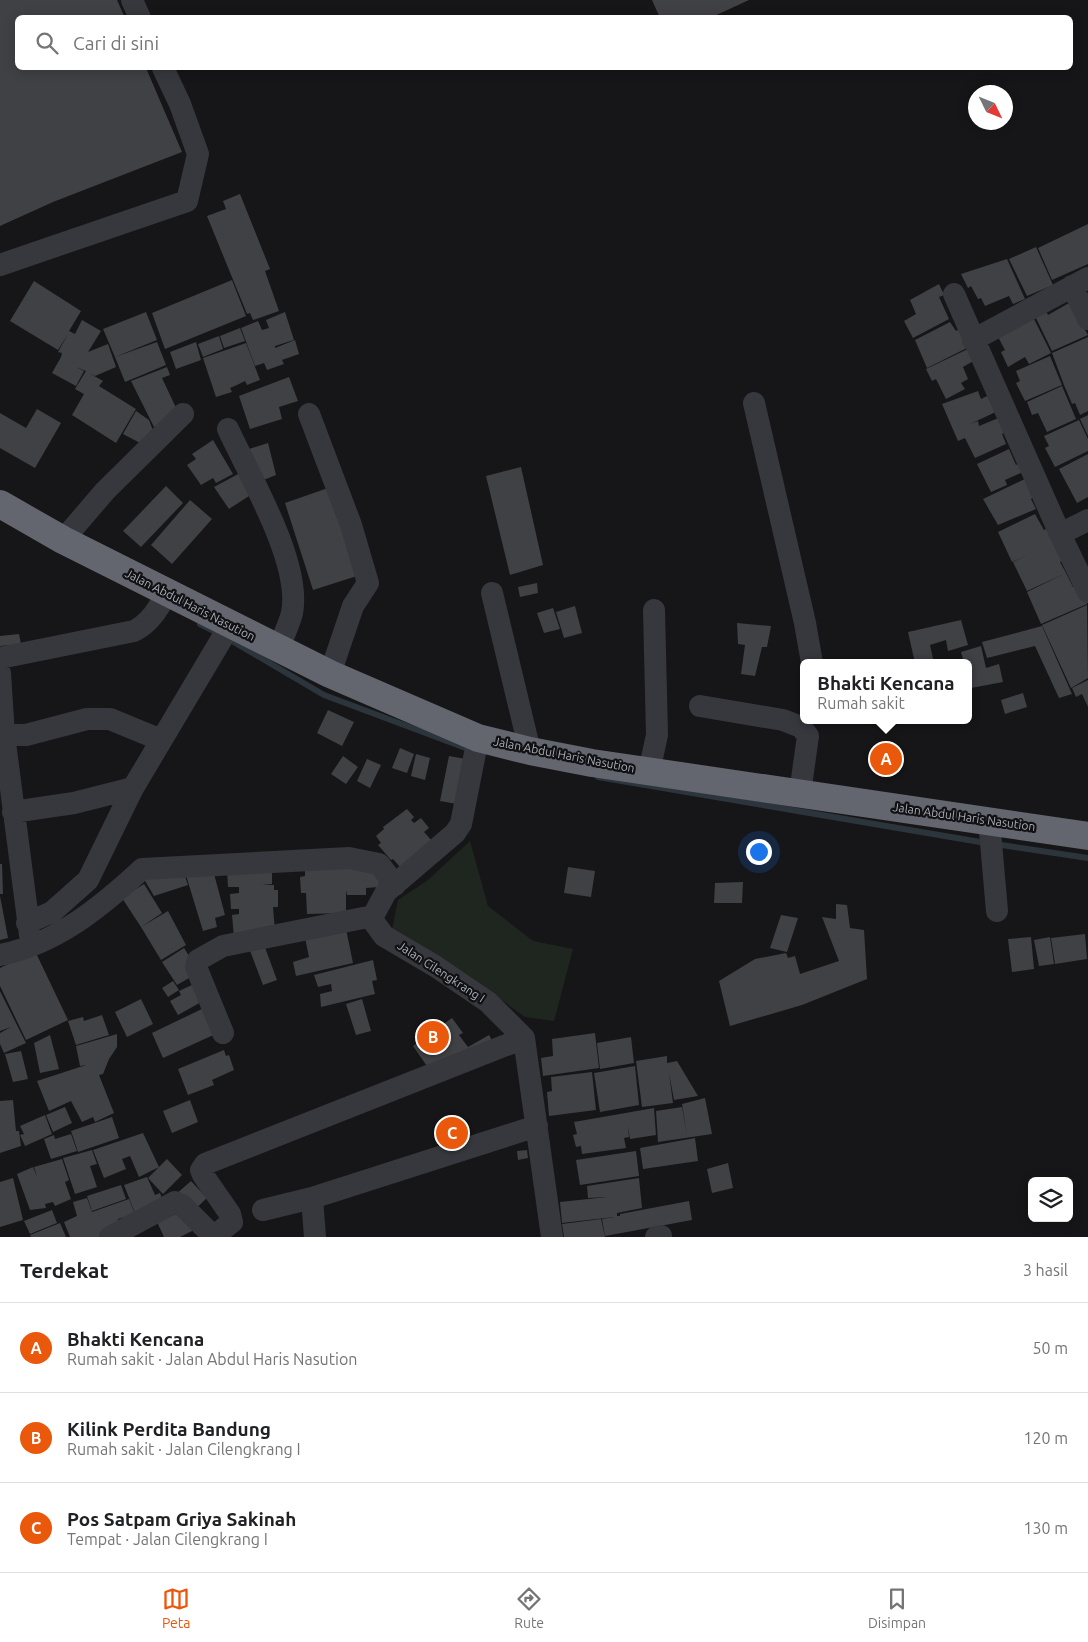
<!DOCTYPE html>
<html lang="id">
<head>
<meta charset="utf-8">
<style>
  :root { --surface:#fff; --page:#f6f6f6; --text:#202124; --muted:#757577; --line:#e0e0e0; --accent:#ea580c }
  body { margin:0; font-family:Ubuntu,sans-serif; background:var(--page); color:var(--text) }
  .controls { position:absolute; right:15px; bottom:15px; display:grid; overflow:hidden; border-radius:8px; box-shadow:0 2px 12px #0003 }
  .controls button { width:45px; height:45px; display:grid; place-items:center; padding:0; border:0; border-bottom:1px solid var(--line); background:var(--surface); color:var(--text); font:25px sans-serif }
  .compass { position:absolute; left:968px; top:85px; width:45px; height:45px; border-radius:50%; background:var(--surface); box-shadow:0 2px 12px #0003; rotate:133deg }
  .you { position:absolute; left:758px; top:851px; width:18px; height:18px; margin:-12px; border:4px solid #fff; border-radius:50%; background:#1a73e8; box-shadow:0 0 0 8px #1a73e833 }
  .badge { display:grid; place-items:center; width:32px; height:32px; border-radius:50%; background:var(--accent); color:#fff; font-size:16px; font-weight:700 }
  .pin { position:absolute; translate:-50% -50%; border:2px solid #fff; box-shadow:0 1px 5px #0006 }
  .popup { position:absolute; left:800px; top:659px; width:172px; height:65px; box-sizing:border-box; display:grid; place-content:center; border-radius:8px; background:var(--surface); filter:drop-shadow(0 1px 4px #0005); font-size:16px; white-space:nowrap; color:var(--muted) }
  .popup b { font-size:19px; color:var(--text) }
  .popup::after { content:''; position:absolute; left:50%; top:100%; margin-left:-10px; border:10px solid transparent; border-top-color:var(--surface) }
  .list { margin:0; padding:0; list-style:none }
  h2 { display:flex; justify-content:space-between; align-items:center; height:65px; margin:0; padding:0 20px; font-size:21px }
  h2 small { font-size:16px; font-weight:400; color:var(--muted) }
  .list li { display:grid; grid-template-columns:32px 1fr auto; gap:15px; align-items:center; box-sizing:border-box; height:90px; padding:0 20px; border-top:1px solid var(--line) }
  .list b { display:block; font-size:19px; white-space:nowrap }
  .list p { margin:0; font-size:16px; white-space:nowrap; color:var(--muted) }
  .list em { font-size:16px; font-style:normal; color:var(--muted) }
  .icon { flex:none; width:28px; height:28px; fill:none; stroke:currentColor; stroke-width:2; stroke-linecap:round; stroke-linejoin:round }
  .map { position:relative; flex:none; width:1088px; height:1237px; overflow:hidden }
  .search { position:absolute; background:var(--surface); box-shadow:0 2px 12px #0003; left:15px; right:15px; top:15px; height:55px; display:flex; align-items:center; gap:12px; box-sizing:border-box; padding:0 18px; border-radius:8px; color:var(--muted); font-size:19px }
  .sheet { height:335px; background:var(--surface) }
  nav { display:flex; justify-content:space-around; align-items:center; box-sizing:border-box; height:70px; border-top:1px solid var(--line); background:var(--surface); font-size:14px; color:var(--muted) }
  nav a { display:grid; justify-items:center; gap:2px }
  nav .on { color:var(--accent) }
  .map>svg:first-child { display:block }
</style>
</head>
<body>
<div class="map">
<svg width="1088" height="1237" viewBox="0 0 1088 1237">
  <rect width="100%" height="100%" fill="#161618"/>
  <path fill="#1e261f" d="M470,841L488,906L533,941L573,949L554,1021L525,1017L463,972L392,930L398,900L428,880Z"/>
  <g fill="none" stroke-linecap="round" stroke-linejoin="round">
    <path stroke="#2c353c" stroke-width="6" d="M200,624L220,634
      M227,638L324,695L471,750
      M598,777L986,843
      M995,844L1088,858"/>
  </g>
  <path fill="#404145" d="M0,0H117L125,18H18V68H146L182,152L53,202L0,226Z
    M652,0H749L710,18H660Z
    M240,194L270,269L265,271L279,311L253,320L250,313L247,314L207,216L226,209L223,201Z
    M1088,224V264L1052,280L1038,248Z
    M1036,247L1053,285L1027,296L1009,259Z
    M1007,259L1025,299L1013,304L1009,296L985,306L981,298L978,299L971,286L968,288L961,274Z
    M232,280L246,316L165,349L152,313Z
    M34,281L81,311L69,331L75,334L82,320L101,331L88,352L108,344L116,367L95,376L89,373L103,381L99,386L136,409L116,443L72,415L84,394L75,389L86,371L76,367L84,371L76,386L52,373L61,357L62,353L58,352L68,334L58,350L10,321Z
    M939,284L944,295L939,297L949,319L913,338L904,321L916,314L910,300Z
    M1069,303L1088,335L1052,351L1033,312L1043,306L1048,315Z
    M146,312L157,340L115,357L103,329Z
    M285,312L294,340L275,346V348L295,340L299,354L282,360L284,364L267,370L264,363L255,366L241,328L258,321L262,330L269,328L266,320Z
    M1033,317L1051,353L1029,364L1025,357L1008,367L1001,352L1005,350L997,335Z
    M950,322L956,331L959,329L967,348L927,368L915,340Z
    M240,328L245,341L224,348L220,336Z
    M219,336L223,349L203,357L198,344Z
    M1088,337V411L1080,415L1075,403L1072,404L1064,385L1073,381L1064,385L1052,353Z
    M157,342L166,365L125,382L115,357Z
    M196,342L201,360L176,369L170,352Z
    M246,343L260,380L247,385L245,381L237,385L230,388L232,392L216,397L203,358Z
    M970,348L975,360L963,367L968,379L961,383L965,389L946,399L936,379L932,381L926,369Z
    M1050,356L1062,385L1025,401L1016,383L1020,381L1016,371Z
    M167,367L170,375L162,378L178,412L154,427L131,381Z
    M289,377L298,401L279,407L282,419L250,429L239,396Z
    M1062,386L1076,419L1047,432L1038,413L1032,415L1027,402Z
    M978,391L981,399L987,396L1000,410L970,424L978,421L979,426L1001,417L1007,431L1002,434L1006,444L975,458L965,438L958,441L942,404Z
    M37,409L61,423L35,468L0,448V413L26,428Z
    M136,411L149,420L154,433L142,444L123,434Z
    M1088,415V436L1080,419Z
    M1079,420L1088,439V451L1055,467L1045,448L1049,446L1044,436Z
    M213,440L233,474L216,483L213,478L201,485L187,465L196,459L192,454Z
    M268,443L276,475L256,483L243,451Z
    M1009,449L1016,465L1019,463L1023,472L1005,480L1007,485L991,492L977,464Z
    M1088,454V497L1077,503L1059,469Z
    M521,467L543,565L510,575L486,476Z
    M240,473L249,496L229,509L214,487Z
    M1027,478L1034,496L1031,499L1036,509L998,525L983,499Z
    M166,486L183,503L141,547L123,531Z
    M328,488L357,576L313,590L285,503Z
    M190,500L212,519L172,564L151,545Z
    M1035,514L1044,530L1051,526L1064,560L1060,562L1066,573L1027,591L1013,562L1027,555L1012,562L998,532Z
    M1066,573L1073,587L1081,590L1087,604L1041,624L1027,592Z
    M537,583L538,593L520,597L518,587Z
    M1087,605L1088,678L1071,688L1042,625Z
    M575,606L582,633L564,638L556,612Z
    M553,608L560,629L544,633L537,613Z
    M961,620L968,645L948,651L946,640L930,645L934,663H915L908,632Z
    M737,623L771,626L767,647H762L755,676L741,674L745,645L738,644Z
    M1042,626L1072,694L1059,698L1035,646L987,658L982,642Z
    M19,634L21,644L0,646V636Z
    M981,646L986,668L999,664L1003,682L971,688L968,663H964L961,652Z
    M1088,680V707L1082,694L1076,697L1072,688Z
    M1023,693L1027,707L1005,714L1001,700Z
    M328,710L354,722L342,746L317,733Z
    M400,748L414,754L407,773L392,768Z
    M416,754L430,758L425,780L411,776Z
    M343,756L358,767L346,784L331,774Z
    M449,756L466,759L457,804L440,801Z
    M367,759L381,765L370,788L357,781Z
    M407,809L414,817L411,820L414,823L421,818L429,828L424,832L432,841L400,867L393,859L391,860L378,845L381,843L376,836L384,829L383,827Z
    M0,864H2L3,894H0Z
    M380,867L379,887L366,888V895H347L346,890V913L307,914L306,893H301L300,877L305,876V870Z
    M568,867L595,871L591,897L564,893Z
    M272,868V884L262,885H274V890H278V907H273L275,931L234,937L232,915L239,914V909H231L230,894L239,893V887H228L227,870Z
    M213,870L225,915L215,918L217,927L203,931L185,872Z
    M183,871L188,885L154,896L141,874Z
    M743,882L742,903H714L715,883Z
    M144,884L162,913L141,927L122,898Z
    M0,896L8,938L0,940Z
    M836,904L847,905L850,928L864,930L867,979L802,1005L730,1026L719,981L755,959L786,953L788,958L795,956L800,974L839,961L822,917L836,919Z
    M168,911L186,945L161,960L141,927Z
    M781,915L798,918L787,952L770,948Z
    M346,929L353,963L296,976L293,962L309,957L305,938Z
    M1085,934L1087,959L1055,964L1051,938Z
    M1031,937L1034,969L1012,972L1008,939Z
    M1050,937L1054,964L1039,966L1034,940Z
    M263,942L277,980L263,985L249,948Z
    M184,948L191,959L196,974L177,985L162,962Z
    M35,951L68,1020L26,1040L0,986V968Z
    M373,960L377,980L372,981L375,994L321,1007L320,994L332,991L331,984L318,987L314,975Z
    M173,981L179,990L168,997L162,988Z
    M194,984L203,1001L178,1015L170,1001L181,995L179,991Z
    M0,991L26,1043L4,1053L0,1044V1033L11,1027L0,1031Z
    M141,999L153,1024L127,1037L115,1012Z
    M362,999L371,1031L356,1035L346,1004Z
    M206,1007L220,1032L163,1058L152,1033Z
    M102,1015L109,1035L76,1045L68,1021L83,1017L84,1021Z
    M452,1018L463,1033L459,1035L468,1047L489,1035L495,1046L429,1069L413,1046Z
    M595,1033L599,1068L543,1076L541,1058L553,1056L552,1039Z
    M117,1034V1047L109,1059L103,1074L99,1075L114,1113L95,1122L93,1117L82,1122L71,1101L49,1111L37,1081L86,1065L80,1066L76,1046Z
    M50,1035L59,1069L40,1073L34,1043Z
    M631,1037L634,1063L600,1069L597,1043Z
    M224,1050L226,1056L229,1055L234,1070L212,1080L214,1085L188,1095L178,1069Z
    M21,1051L28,1079L13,1082L5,1054Z
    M667,1056V1063L677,1061L698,1096L674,1100L669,1073L673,1103L642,1107L636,1061Z
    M635,1066L639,1105L600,1112L594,1073Z
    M592,1072L596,1110L549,1116L547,1092L552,1091L551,1077Z
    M705,1098L712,1134L658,1142L656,1111L682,1107L687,1135L682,1104Z
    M13,1100L16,1131H19L21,1146L0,1153V1101Z
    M190,1100L198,1122L172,1133L163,1111Z
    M65,1107L72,1123L53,1132L46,1115Z
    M654,1108L656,1135L630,1139L628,1126L629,1137L624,1138L626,1148L582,1154L581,1146L576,1147L573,1135L577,1134L574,1122Z
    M45,1115L52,1134L25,1146L20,1135L24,1134L20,1126Z
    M112,1117L119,1138L78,1152L71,1131Z
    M457,1127L460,1136L446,1140L444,1131Z
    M143,1133L159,1167L139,1177L130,1156L122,1159L126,1169L104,1178L93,1150Z
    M71,1134L77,1151L51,1159L44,1139L54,1135L55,1139Z
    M695,1138L698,1161L643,1169L640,1148Z
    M92,1150L97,1164L90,1166L97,1187L75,1194L63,1158Z
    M527,1150L528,1158L518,1160L517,1151Z
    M636,1151L639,1176L580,1185L576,1160Z
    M62,1159L69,1180L65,1182L71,1199L55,1206L53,1202L45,1204L46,1208L30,1210L17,1174L33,1167L37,1177L34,1167Z
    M167,1159L182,1175L163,1194L148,1178Z
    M728,1163L733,1188L712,1193L707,1169Z
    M147,1177L155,1195L160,1193L165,1207L137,1218L124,1185Z
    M13,1178L23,1220L0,1227V1182Z
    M639,1178L642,1208L617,1213V1216H620V1214L689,1201L692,1220L605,1236L602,1219L614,1217L562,1223L560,1202L607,1197L588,1198L587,1186Z
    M191,1181L207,1198L191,1213L175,1195Z
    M121,1185L126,1199L92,1211L87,1196Z
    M87,1198L92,1212L129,1199L135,1214L118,1219L121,1230L103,1237H70L64,1222L77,1216L73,1202Z
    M52,1210L57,1223L30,1234L24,1221Z
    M186,1210L194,1230L180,1237H164L157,1222Z
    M601,1219L605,1237H564L562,1224Z
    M60,1223L66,1237H31L30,1235Z"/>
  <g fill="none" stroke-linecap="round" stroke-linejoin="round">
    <path stroke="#37383d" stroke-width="22" d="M132,0L140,18
      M0,265L187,201L198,154L180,104L163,68
      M1072,286L1088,319
      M954,294L1060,534L1088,592
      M973,340L1088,278
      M754,403L805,623L812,663
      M309,414L351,525L368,583L353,606L330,674
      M228,429C249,475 302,563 292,613C289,625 283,637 278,649
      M1060,534L1088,520
      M63,540L105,491L183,414
      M492,593L530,751
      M0,658L134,631C150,623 158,609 167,593
      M0,673L4,735L30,935
      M700,706L783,720L801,727L808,736L800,793
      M4,735H26L87,719H110L161,740
      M478,738L461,824L455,833L386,892L373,916V921L384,936L435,966L488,1002L524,1038L552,1237
      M649,772L657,735L654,610
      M13,812L74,803L133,788
      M989,820L997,911
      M27,923L52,912L88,880L133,788L230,625
      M0,955C56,944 101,907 142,869L349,858L379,864L395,885
      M223,1033L196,967L198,960L223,946L373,916
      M312,1198L315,1237
      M263,1210L312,1198L537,1126
      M110,1237L175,1202L182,1205L213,1236
      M213,1237L232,1222L230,1214L203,1175L201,1170L205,1164L524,1038
      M656,1237L661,1236"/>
    <path stroke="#63666e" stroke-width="28" d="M0,504L63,540L330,674L478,738L530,751L592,763L1088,836"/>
  </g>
  <g text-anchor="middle" stroke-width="4.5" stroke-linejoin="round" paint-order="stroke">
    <g font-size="12" fill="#a8adb8" stroke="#111113">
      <text transform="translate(190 605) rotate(27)" y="4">Jalan Abdul Haris Nasution</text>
      <text transform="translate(564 755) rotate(11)" y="4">Jalan Abdul Haris Nasution</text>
      <text transform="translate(964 817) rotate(8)" y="4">Jalan Abdul Haris Nasution</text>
      <text transform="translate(441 972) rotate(33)" y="4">Jalan Cilengkrang I</text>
    </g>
  </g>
</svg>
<div class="controls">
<button><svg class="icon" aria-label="layers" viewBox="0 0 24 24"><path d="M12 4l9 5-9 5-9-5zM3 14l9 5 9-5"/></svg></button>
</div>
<svg class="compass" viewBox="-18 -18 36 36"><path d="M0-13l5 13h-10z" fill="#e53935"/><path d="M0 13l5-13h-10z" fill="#757577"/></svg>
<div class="you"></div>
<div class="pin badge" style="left:886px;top:759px">A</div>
<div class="popup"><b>Bhakti Kencana</b>Rumah sakit</div>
<div class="pin badge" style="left:433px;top:1037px">B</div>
<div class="pin badge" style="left:452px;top:1133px">C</div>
<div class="search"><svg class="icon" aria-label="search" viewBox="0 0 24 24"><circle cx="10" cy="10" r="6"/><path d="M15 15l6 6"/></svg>Cari di sini</div>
</div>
<section class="sheet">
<h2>Terdekat<small>3 hasil</small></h2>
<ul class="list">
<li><span class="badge">A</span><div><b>Bhakti Kencana</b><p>Rumah sakit · Jalan Abdul Haris Nasution</p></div><em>50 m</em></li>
<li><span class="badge">B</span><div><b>Kilink Perdita Bandung</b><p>Rumah sakit · Jalan Cilengkrang I</p></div><em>120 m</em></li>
<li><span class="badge">C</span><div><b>Pos Satpam Griya Sakinah</b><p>Tempat · Jalan Cilengkrang I</p></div><em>130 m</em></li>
</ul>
</section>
<nav>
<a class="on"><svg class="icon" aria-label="map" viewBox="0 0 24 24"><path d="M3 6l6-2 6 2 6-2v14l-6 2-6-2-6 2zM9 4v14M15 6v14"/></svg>Peta</a>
<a><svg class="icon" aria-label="directions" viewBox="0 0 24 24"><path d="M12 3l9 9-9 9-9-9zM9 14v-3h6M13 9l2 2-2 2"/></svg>Rute</a>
<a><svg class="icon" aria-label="saved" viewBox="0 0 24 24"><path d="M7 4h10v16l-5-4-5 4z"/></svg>Disimpan</a>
</nav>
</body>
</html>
